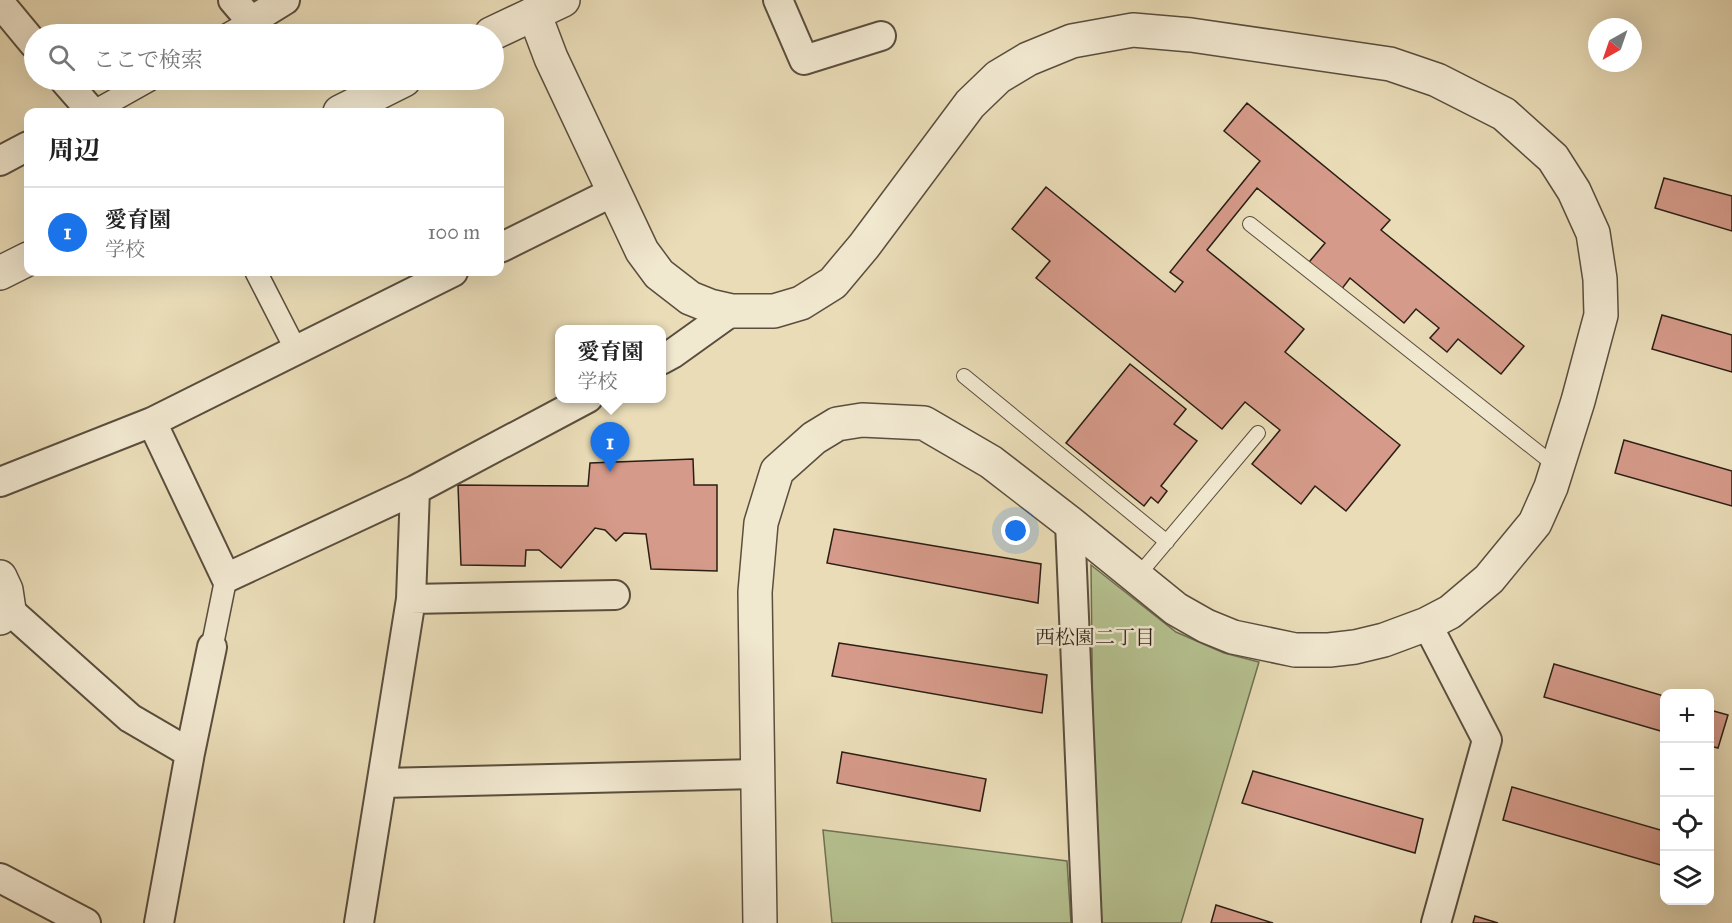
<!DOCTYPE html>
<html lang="ja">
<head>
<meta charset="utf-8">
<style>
  :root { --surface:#fff; --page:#f2f2f2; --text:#222; --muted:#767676; --line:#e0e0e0; --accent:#1a73e8 }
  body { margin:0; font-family:"IM FELL Great Primer","Noto Serif JP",serif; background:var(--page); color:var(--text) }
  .controls { position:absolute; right:18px; bottom:18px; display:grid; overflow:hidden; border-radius:12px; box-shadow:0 6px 24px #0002 }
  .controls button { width:54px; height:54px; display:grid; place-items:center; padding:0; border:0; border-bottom:2px solid var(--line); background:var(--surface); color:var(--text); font:30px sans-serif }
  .compass { position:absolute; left:1588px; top:18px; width:54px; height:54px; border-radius:50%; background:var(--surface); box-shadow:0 6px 24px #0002; rotate:220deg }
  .you { position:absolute; left:1016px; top:531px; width:21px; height:21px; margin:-15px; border:4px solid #fff; border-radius:50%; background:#1a73e8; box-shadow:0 0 0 9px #1a73e833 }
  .badge { display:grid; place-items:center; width:39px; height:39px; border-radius:50%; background:var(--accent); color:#fff; font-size:20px; font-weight:700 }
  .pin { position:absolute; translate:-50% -50px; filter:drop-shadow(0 2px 3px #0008) }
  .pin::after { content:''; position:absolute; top:32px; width:21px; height:18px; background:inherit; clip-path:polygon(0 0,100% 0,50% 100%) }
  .popup { position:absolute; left:555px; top:325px; width:111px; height:78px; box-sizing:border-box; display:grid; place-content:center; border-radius:12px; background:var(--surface); filter:drop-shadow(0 2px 4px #0005); font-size:20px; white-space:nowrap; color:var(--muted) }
  .popup b { font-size:22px; color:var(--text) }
  .popup::after { content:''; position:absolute; left:50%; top:100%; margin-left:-12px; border:12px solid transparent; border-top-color:var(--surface) }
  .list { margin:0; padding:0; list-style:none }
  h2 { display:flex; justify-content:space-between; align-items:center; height:78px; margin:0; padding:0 24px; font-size:26px }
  h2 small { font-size:20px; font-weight:400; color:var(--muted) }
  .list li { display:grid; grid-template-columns:39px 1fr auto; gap:18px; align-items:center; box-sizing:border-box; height:90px; padding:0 24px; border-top:2px solid var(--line) }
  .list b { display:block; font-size:22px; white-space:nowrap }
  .list p { margin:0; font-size:20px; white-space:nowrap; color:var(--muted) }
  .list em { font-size:20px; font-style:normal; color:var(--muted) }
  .icon { flex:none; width:33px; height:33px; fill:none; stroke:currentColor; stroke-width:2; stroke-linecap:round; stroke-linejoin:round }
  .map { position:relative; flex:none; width:1732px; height:923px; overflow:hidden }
  .search { position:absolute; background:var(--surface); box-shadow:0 6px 24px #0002; left:24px; top:24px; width:480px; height:66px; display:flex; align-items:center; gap:15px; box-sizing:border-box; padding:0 21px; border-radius:33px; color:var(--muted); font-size:22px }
  .panel { position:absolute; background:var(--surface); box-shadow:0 6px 24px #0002; left:24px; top:108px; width:480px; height:168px; border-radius:12px }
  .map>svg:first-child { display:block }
</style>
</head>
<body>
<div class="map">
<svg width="1732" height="923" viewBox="0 0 1732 923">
  <rect width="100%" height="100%" fill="#e9dcb7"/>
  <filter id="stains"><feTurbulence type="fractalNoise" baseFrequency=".00333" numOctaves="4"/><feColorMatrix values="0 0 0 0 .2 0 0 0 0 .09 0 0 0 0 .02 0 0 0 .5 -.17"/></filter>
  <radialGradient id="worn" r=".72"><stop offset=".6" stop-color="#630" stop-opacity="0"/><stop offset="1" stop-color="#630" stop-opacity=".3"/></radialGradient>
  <path fill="#b5c08f" stroke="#706f52" stroke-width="1.5" d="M1091,565L1176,632L1224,653L1259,662L1181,923H1100L1093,745Z
    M823,830L1067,861L1071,923H832Z"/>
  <path fill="#d59a89" stroke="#2b1e15" stroke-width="1.5" d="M1247,103L1390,220L1381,230L1524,346L1501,374L1458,339L1447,352L1430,338L1439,328L1416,309L1404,323L1350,278L1338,294L1305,267L1325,243L1257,188L1207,250L1304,329L1285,352L1400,445L1346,511L1315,486L1301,504L1252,464L1280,430L1245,402L1222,429L1036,278L1050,261L1012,229L1046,187L1175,292L1183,282L1170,272L1260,161L1224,131Z
    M1664,178L1732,196V231L1655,208Z
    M1662,315L1732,335V372L1652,349Z
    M1130,364L1186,409L1174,424L1197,441L1161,486L1167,491L1158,503L1151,497L1144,506L1066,443Z
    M1624,440L1732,471V506L1615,473Z
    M693,459L694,485H717V571L651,569L646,534L624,533L616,541L605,530L595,528L561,568L539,550H526L525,566L461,565L458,485L588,486L590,463Z
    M834,529L1041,564L1038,603L827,563Z
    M839,643L1047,675L1042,713L832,676Z
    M1554,664L1664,696V732L1544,697Z
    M1710,710L1728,715L1718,748L1710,746Z
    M842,752L986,779L980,811L837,783Z
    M1253,771L1423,819L1415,853L1242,803Z
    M1512,787L1664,831V866L1503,820Z
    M1216,905L1273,923H1211Z
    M1475,916L1498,923H1473Z"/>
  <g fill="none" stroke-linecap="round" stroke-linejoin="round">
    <g stroke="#5a4e3e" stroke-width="16">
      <path id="service" d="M1250,224L1557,467
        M964,376L1167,542
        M1136,578L1258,433"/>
    </g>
    <g stroke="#5a4e3e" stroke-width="24">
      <path id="pedestrian" d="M228,34L251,21
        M93,112L150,80
        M256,272L296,350
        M212,647L226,578"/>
    </g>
    <g stroke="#5a4e3e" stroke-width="32">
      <path id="minor" d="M233,0L251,21L285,0
        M778,0L804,60L881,36
        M0,3L34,44
        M64,80L92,112
        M0,161L28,146
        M500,248L613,192
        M661,360L672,354L732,311
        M152,422L226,578L415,490L588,398
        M0,482L152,422L453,272
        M1070,523L1087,923
        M411,599L615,595
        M9,610L130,718L190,753
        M1427,624L1487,740L1436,923
        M382,783L756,774
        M0,878L86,923
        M159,923L190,753L212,647
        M359,923L411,599L415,490"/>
    </g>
    <g stroke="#5a4e3e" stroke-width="36">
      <path id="tertiary" d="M534,13L551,58L642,251L659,274L690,298L710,306L732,311H774L801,303L833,283L864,246L970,104L998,77L1028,59L1072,41L1133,30L1191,35L1390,64L1437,80L1504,114L1553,158L1574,191L1593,233L1600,279L1601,315L1578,401L1551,487L1535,523L1489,579L1450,612L1427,624L1384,640L1355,647L1329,650H1295L1233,637L1206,626L1176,609L1070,523L991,462L924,423L862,420L837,424L814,438L777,471L761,523L755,592L760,923
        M491,34L563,0
        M340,112L404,80
        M0,273L28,259
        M0,577L6,590L9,610L0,618"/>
    </g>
    <use href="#service" stroke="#f1e8d0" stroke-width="14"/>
    <use href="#pedestrian" stroke="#f1e8d0" stroke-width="21"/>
    <use href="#minor" stroke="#f1e8d0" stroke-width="28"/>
    <use href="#tertiary" stroke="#f1e8d0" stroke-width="33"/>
  </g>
  <g text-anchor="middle" stroke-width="5" stroke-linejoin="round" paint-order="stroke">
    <g font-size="20" fill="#2b1e15" stroke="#f1e8d0">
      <text x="1095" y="644">西松園二丁目</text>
    </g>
  </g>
  <rect width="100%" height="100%" filter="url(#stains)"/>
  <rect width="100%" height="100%" fill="url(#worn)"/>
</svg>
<div class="controls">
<button>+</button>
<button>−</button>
<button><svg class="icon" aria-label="locate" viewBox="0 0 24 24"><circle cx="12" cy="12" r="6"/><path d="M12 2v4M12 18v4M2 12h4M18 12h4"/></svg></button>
<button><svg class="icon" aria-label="layers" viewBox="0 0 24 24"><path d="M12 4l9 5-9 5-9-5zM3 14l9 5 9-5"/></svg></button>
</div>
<svg class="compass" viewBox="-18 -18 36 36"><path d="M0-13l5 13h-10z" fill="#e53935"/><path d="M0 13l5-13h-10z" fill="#767676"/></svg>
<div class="you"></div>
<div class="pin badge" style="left:610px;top:472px">1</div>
<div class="popup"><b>愛育園</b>学校</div>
<div class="search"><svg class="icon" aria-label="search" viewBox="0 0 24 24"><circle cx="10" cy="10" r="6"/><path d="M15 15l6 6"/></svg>ここで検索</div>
<section class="panel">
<h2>周辺<small></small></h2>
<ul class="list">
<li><span class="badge">1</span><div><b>愛育園</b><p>学校</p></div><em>100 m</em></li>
</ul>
</section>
</div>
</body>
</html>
